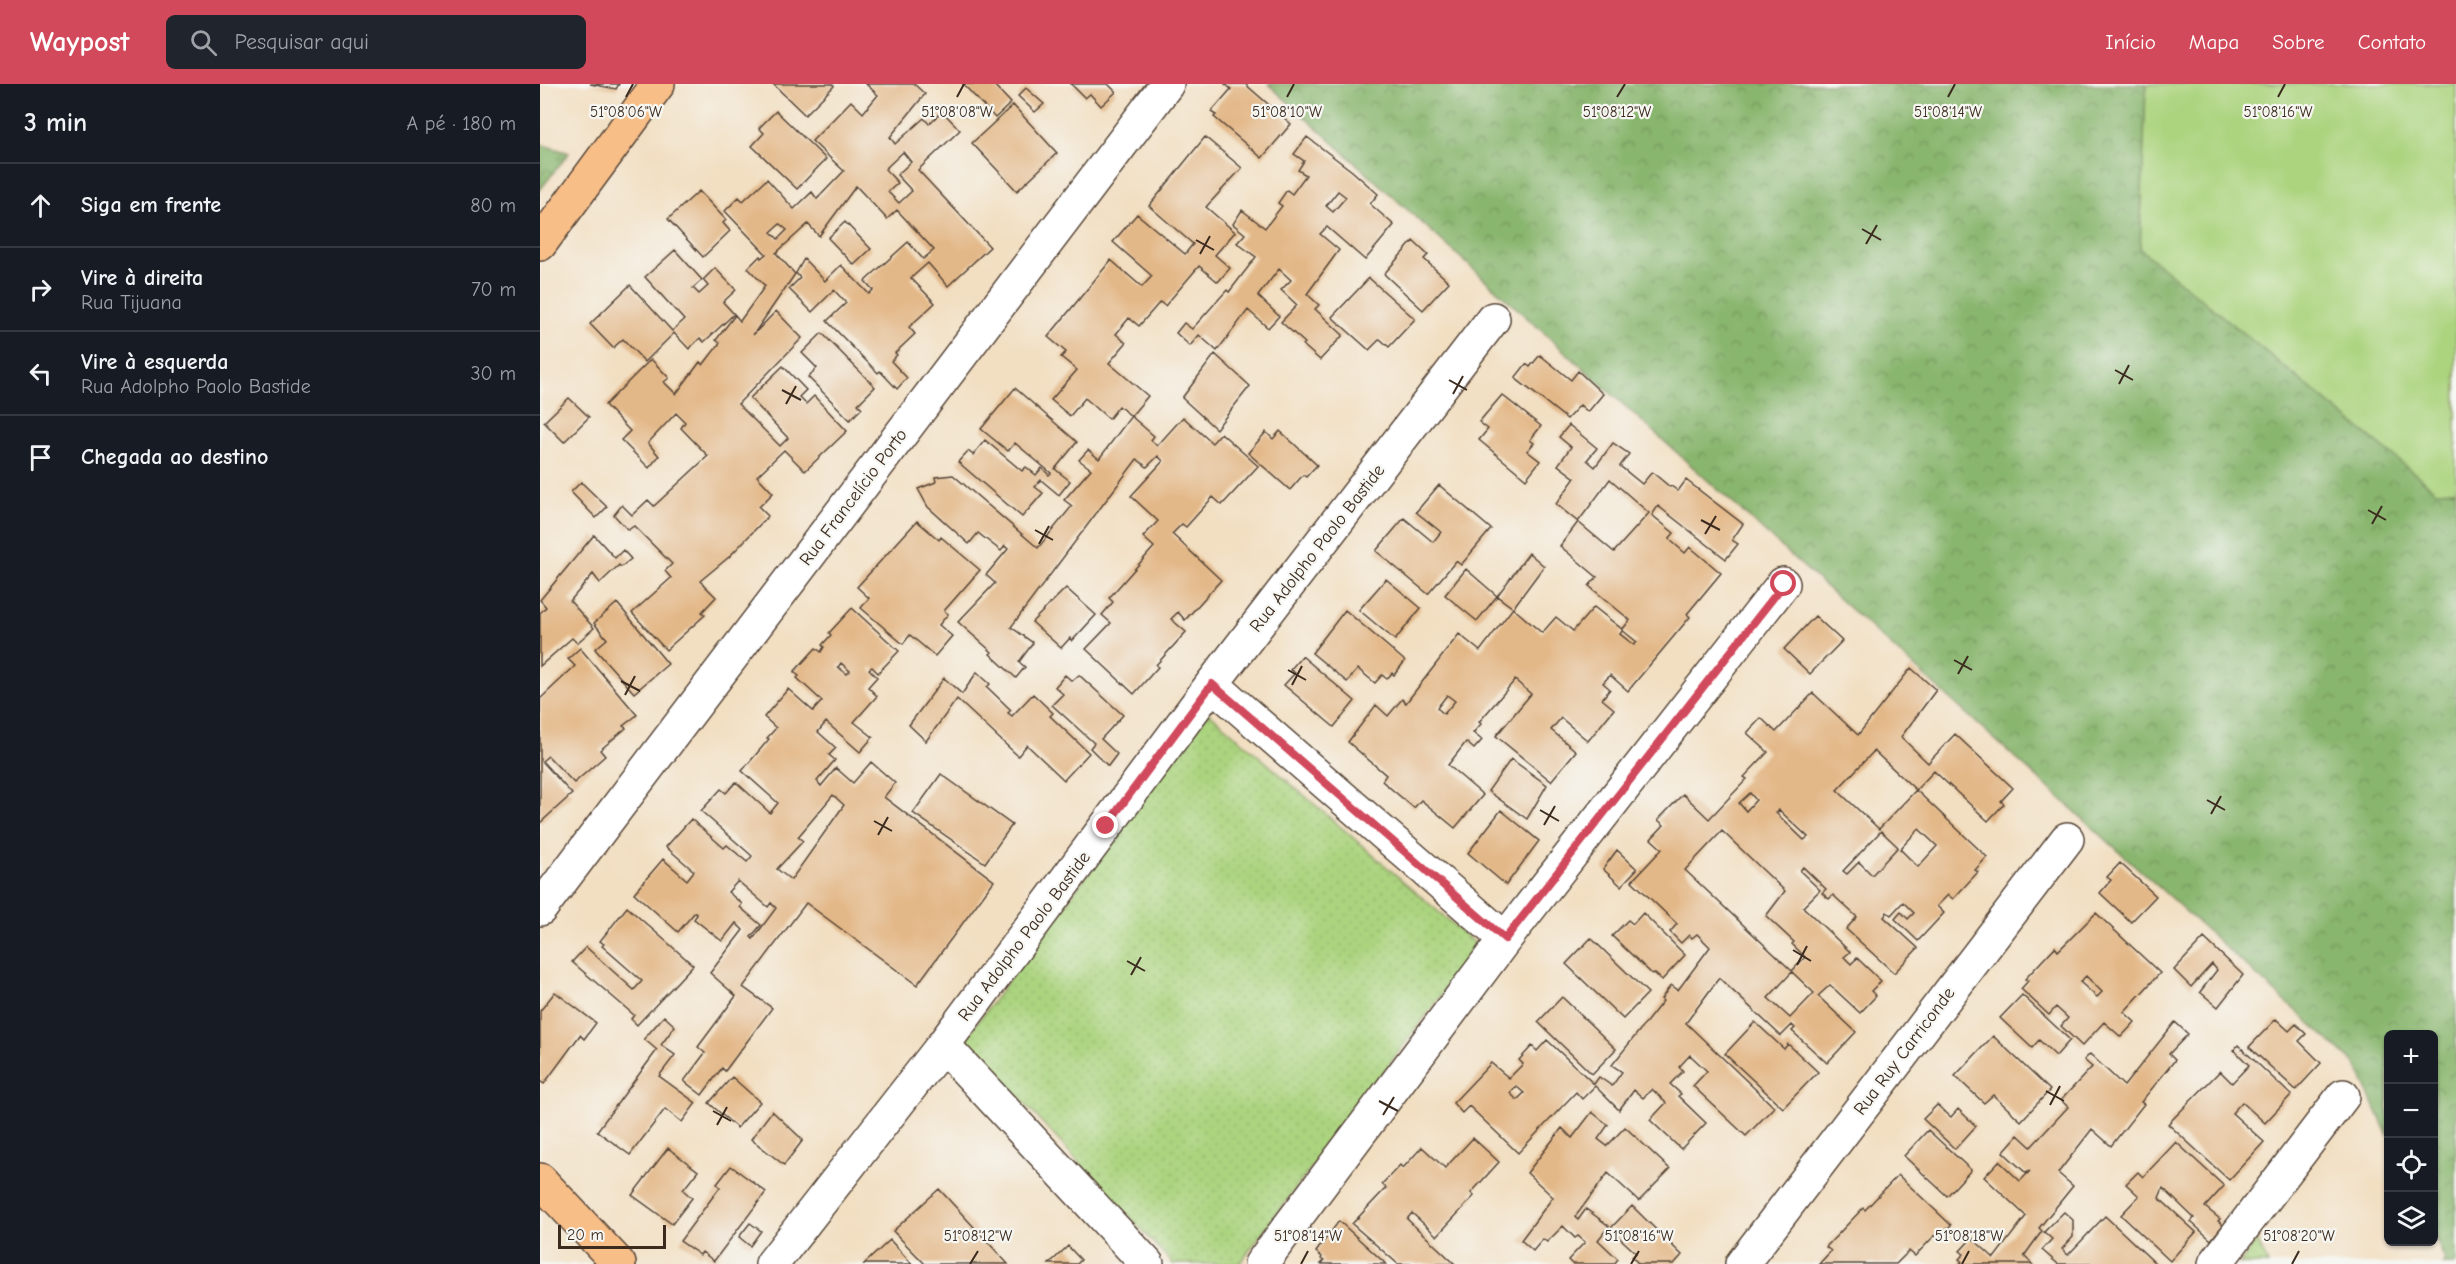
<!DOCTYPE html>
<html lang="pt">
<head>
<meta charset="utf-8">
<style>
  :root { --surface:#171b24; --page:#20242c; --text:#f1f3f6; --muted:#9ea1a6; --line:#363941; --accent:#d1495b }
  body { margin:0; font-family:"Comic Neue",sans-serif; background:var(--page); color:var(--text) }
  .controls { position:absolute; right:18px; bottom:18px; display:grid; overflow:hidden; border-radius:9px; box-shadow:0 2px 4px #0004 }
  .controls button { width:54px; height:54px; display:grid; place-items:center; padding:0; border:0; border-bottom:2px solid var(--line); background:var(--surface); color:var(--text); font:30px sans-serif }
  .scale { position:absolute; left:18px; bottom:15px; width:108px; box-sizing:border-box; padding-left:6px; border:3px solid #3b2a1e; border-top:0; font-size:16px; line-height:21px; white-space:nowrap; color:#3b2a1e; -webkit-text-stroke:4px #f6f6f2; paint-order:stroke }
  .stop { position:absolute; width:18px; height:18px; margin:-14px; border:4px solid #d1495b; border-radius:50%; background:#fff }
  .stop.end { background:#d1495b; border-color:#fff; box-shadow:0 2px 6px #0008 }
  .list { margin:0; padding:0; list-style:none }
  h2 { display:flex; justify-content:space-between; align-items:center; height:78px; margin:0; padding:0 24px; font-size:26px }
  h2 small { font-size:20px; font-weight:400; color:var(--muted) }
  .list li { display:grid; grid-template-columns:39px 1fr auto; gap:18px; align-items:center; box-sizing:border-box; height:84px; padding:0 24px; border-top:2px solid var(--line) }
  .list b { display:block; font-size:22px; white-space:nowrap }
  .list p { margin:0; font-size:20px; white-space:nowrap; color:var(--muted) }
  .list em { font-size:20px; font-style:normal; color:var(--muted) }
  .icon { flex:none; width:33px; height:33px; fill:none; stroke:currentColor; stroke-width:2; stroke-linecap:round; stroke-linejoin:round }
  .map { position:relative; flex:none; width:1916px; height:1180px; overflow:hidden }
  header { display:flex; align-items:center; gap:36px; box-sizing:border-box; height:84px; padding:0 30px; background:var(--accent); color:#fff }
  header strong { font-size:28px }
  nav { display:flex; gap:33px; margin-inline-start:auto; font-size:21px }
  .search { width:420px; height:54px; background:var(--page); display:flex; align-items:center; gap:15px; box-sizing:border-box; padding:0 21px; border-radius:9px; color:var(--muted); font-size:22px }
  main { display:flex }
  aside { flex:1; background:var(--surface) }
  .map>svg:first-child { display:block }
</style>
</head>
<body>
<header>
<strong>Waypost</strong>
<div class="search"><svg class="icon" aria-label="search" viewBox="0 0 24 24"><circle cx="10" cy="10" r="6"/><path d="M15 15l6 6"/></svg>Pesquisar aqui</div>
<nav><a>Início</a><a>Mapa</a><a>Sobre</a><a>Contato</a></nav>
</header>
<main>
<aside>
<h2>3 min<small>A pé · 180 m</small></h2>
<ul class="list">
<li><svg class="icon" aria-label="ahead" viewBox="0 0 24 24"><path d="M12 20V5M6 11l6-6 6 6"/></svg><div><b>Siga em frente</b></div><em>80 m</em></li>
<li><svg class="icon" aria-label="right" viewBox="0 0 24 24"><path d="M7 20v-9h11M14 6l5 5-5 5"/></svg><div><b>Vire à direita</b><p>Rua Tijuana</p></div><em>70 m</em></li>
<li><svg class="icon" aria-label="left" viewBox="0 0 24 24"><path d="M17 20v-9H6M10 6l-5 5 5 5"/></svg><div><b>Vire à esquerda</b><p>Rua Adolpho Paolo Bastide</p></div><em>30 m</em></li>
<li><svg class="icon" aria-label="arrive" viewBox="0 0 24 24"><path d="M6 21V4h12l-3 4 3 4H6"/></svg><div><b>Chegada ao destino</b></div></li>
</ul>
</aside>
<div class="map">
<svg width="1916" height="1180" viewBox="0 0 1916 1180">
  <defs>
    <pattern id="forest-crowns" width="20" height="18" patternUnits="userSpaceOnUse" patternTransform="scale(1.5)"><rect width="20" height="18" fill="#89b66e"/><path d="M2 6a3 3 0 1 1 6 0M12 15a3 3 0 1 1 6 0" fill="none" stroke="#71945a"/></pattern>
    <pattern id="park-dots" width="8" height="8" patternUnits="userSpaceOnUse" patternTransform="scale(1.5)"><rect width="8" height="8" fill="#acd47f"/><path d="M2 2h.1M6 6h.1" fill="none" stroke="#95b66d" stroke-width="1.8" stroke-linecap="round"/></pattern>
  </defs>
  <rect width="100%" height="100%" fill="#f6f6f2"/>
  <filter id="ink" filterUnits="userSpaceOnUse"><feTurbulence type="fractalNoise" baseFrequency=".0167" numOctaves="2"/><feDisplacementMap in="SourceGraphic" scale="12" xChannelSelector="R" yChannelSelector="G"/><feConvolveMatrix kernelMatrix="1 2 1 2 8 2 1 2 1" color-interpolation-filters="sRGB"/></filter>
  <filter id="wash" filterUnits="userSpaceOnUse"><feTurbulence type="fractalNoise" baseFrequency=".008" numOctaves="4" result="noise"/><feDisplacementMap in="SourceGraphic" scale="24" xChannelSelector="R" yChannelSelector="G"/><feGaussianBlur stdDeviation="1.35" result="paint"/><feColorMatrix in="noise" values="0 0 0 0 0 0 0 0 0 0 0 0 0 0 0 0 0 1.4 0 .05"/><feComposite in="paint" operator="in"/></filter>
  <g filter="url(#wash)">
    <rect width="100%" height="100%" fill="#f2dfc2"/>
    <path fill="#acd47f" stroke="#747f4e" stroke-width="1.5" d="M1606,0H1916V406L1896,407L1600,165Z"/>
    <path fill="url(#forest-crowns)" stroke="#627046" stroke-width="1.5" d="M728,0H1606L1600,165L1896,407L1916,406V1180H1902L1905,1176L1894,1151V950H1848V1052L1816,981Z
      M0,60L29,69L0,106Z"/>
    <path fill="url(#park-dots)" stroke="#747f4e" stroke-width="1.5" d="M668,628L938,862L699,1180H633L425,955Z
      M1717,1156L1728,1180H1700Z"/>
    <g id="blocks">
      <path fill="#e3b888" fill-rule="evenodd" d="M50,0H79L76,5Z
        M233,0H292L294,2L265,31Z
        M326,0H374L385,10L350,53L355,60L384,34L389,40L402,27L420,46L378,86L450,163L408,202L388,179L371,194L395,219L369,243L375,250L355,269L357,271L351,277L367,294L357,305L340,287L338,289L287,237L306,219L294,206L272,228L249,205L260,194L256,189L264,175L285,197L301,181L329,210L333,206L325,197L368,158L383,175L394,166L357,126L347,135L316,102L279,152L268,140L236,169L255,190L213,251L236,227L262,254L198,320L240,362L248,354L210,314L243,282L266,306L259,313L266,320L274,312L307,347L265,387L244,366L217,392L233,409L219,423L228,432L189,473L160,497L176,513L162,528L165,531L126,566L92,529L131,494L125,487L132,480L94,442L88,446L74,431L82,421L92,431L108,416L114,422L168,372L141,344L145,338L136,329L108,359L119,372L109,384L81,356L90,347L65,321L111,275L129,294L124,298L136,310L160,278L163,281L180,259L176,256L195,231L200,237L225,202L208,184L220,172L221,174L226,170L185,127L199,113L203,117L227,95L254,125L272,108L277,115L304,87L272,57L311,17L323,29L338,11ZM363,68L371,78L357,91L372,107L359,119L348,108L358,99L345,85ZM240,140L247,146L238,155L231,148Z
        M423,0H453L471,19L455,34Z
        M531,0H568L576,8L561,22L550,10L545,14Z
        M685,0H705L751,40L722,74L674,33L676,31L671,28L691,5Z
        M486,4L504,20L495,28L478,12Z
        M473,21L517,69L477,107L432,59Z
        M236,27L286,75L257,105L212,62L224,49L219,44Z
        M665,53L702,84L666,123L695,148L675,171L690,184L678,198L659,182L625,222L620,218L599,242L589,234L576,250L586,259L569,279L608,312L591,332L579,322L569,335L545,314L530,332L511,316L537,286L521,273L526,268L508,253L571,176L602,203L612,192L573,158L597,130L645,170L653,160L609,122Z
        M767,53L812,87L838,110L830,120L854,141L825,176L787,143L780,150L799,166L767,210L779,221L775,225L803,251L780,276L763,261L765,259L741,238L757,221L741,206L751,196L739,185L718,212L739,232L728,244L708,226L677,267L659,251L650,262L636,249L644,239L652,245L687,206L689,208L716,173L697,159L705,150L693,140L702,126L725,144L742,122L738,119L747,106L752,110L766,91L758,86L764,77L754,70ZM798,107L806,113L793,128L786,122Z
        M159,107L186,136L183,139L190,147L163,173L128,135Z
        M305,138L331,165L314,181L288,154Z
        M873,157L888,171L884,175L909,198L883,226L844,190Z
        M135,166L162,196L153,204L159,210L168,202L163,196L175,184L196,206L183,218L194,230L164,258L160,254L149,265L134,249L105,278L83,255L73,264L50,240L90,201L132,247L144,236L105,193Z
        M829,194L875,235L849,263L840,255L829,266L792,233Z
        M282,249L335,303L318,320L322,324L310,336L268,293L277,284L262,269Z
        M675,270L710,302L676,345L642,314Z
        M1000,271L1031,296L1038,287L1063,310L1048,328L1040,321L1027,335L975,294L986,280L990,283Z
        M475,304L537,358L515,385L530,397L519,411L501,396L495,403L503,409L482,433L418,378L428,367L433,371L445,356L482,387L486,383L496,391L502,384L509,391L511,389L475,359L468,367L441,345Z
        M962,311L1001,342L990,356L994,359L987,367L1000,377L986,395L939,356L948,345L939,338Z
        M29,314L49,333L24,358L4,338Z
        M591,332L614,352L611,356L617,362L643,333L672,359L681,349L718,382L682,421L673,413L646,443L642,440L632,450L681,496L645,536L638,528L631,535L646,548L616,581L618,583L594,610L546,565L571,539L562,531L573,518L569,514L614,463L603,453L618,437L591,412L623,377L618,372L607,383L597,375L471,543L493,559L479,578L485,583L476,594L450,570L452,568L418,538L455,499L446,491L468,465L465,462L461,467L438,449L429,460L388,423L378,405L396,398L395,393L413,391L498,464L532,422L524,416L551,385L539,376L548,366L559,375Z
        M1029,341L1057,364L1047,376L1055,383L1073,359L1089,370L1080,382L1102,400L1112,388L1130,403L1131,402L1138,407L1146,396L1203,440L1192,456L1198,460L1186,475L1118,422L1112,431L1134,449L1129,455L1145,469L1150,463L1181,489L1147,530L1150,533L1088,607L1070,591L1063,599L1070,605L1062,615L1074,625L1048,657L1021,634L1011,646L1036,667L1011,697L956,652L991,610L975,596L939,638L941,640L933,649L942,656L934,665L926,658L908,681L943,711L915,744L881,716L874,724L842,697L846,691L808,658L836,621L848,632L862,615L866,619L919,550L940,567L973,524L957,512L989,469L1004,482L973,524L1002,549L1016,533L1033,547L1054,523L1083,546L1080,550L1094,561L1097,558L1082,546L1090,536L1049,502L1057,493L1020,462L1038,438L1074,468L1109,429L1070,395L1038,438L1016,420L1035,394L1018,381L1031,363L1019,353ZM907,611L915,617L904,630L897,624Z
        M740,347L777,381L766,393L763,391L750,406L708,369L726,348L733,355Z
        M41,398L67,423L56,434L31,408Z
        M899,401L951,445L921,481L916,477L888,510L836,467L864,434L893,458L901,448L876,428Z
        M377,437L399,456L401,453L440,486L404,527L408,530L399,541L412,552L395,572L370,551L363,560L321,524L329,514L317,503Z
        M54,451L75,474L83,466L91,475L81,483L79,481L60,499L53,490L30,517L54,544L37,559L32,554L0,582V529L6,523L0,516Z
        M926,485L957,512L937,537L905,511Z
        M846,495L881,524L855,556L819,526Z
        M526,504L556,531L532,557L530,554L521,564L492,538Z
        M77,519L128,580L94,609L55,565L67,555L54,539Z
        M312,524L359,567L338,589L332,583L329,585L337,593L328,603L337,612L314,638L333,653L320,668L286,638L278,648L296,664L289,671L295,676L277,697L281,702L296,684L313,699L331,678L355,699L344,713L454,797L377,901L266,819L203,903L232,924L185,987L182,984L162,1011L144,997L165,969L158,963L196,912L170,889L203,846L196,839L182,857L154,835L157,831L155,828L138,848L94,809L123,775L147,796L154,787L126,763L151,735L184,764L187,761L207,778L212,772L161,727L181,705L186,709L196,698L230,729L238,719L202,687L229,655L227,654L236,644L224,633L248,605L273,627L282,617L257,594L259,592L254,588L276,564L281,568L284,563L282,561L291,551L289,549ZM301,579L310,587L307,590L298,583ZM293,711L304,721L251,796L237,785L263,757L258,753ZM198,797L228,823L231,819L236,824L213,855L211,853L221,841L200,823L202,820L188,808Z
        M805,526L865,577L854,591L852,589L847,595L842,591L835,599L818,585L807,598L772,569Z
        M1275,532L1302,557L1270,590L1244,565Z
        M40,564L97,631L83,642L86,644L60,666L65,672L34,699L8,672L2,677L32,710L0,739V615L35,582L28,575Z
        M762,572L815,617L794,643L744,601L755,589L750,586Z
        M1371,584L1396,606L1361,653L1388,679L1415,650L1473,704L1461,717L1464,720L1448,737L1394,687L1376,706L1447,773L1435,786L1438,788L1413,815L1408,811L1397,822L1404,829L1378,857L1355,835L1361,828L1368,835L1374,829L1363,818L1351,831L1347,828L1344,833L1378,864L1354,889L1306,845L1317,833L1293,811L1289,815L1282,809L1286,805L1263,783L1260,787L1280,806L1263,823L1310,868L1304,873L1311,880L1317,874L1341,897L1331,907L1336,912L1320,929L1290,901L1278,912L1316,948L1287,979L1252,947L1255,944L1252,941L1241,952L1179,894L1146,939L1234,1023L1206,1052L1153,1002L1167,987L1150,971L1139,983L1143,987L1130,1000L1141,1010L1138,1012L1166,1039L1141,1065L1110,1036L1126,1019L1112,1005L1103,1014L1094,1006L1079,1026L1055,1002L1042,1015L1036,1008L978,1069L929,1022L922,1029L913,1019L951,979L969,994L983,980L979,976L992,962L997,967L1007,956L1054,1000L1059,993L1072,1002L1082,988L1072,981L1123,917L1121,915L1131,901L1138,906L1170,863L1157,850L1152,854L1149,851L1141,859L1130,848L1137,840L1092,797L1122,765L1111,755L1124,741L1118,736L1143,710L1169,735L1207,695L1204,693L1228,668L1207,649L1221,634L1236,648L1273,609L1318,651ZM1334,667L1376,706L1339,745L1297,706ZM1210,709L1216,716L1206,727L1199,719ZM1239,726L1268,753L1264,756L1236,729ZM1379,745L1397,762L1378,783L1360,765ZM1182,747L1245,807L1226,832L1254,858L1252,860L1265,873L1252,887L1145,786ZM1341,747L1358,763L1332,791L1319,778L1307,790L1303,787ZM1252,888L1274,909L1250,934L1228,914ZM976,1002L984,1009L977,1016L970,1009Z
        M437,588L450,600L447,603L471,626L468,629L472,632L493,610L513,629L510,632L549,669L524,696L487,661L478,672L417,615L386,657L369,641L404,594L422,610Z
        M525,591L532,597L539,591L583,631L561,655L577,670L568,682L550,664L554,659L512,621L523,610L515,603Z
        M971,675L1007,701L987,735L948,707Z
        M401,690L472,741L445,779L373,729Z
        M961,726L999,757L966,801L928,769Z
        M1077,766L1097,785L1081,802L1063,785Z
        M1580,779L1616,812L1591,838L1560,809L1571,796L1567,793Z
        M87,823L153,881L97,941L91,935L94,931L32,878L46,863L94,906L102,897L62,862L64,860L60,857Z
        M1103,829L1145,871L1122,896L1114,889L1112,890L1072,852L1088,836L1093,840Z
        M1556,829L1620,889L1584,928L1595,938L1581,953L1564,938L1542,962L1521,942L1528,934L1516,923L1509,931L1481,905L1488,897L1485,895L1515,863L1518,867ZM1546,892L1562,908L1557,913L1540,898Z
        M1051,854L1108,909L1083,935L1026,880Z
        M1664,854L1703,891L1678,923L1660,908L1677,886L1672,880L1651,903L1634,886Z
        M15,908L56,939L44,955L40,951L4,1000L0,997V927Z
        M1482,911L1530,956L1516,972L1499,956L1492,964L1460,934Z
        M1022,913L1076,965L1052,990L998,938Z
        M124,932L135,942L121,961L135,971L119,992L156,1019L142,1038L125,1025L90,1071L57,1047L117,966L104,955Z
        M1736,935L1749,947L1756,940L1766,950L1759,957L1781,979L1756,1006L1709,963Z
        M1215,938L1244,965L1248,960L1278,988L1243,1024L1185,970Z
        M1635,938L1648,950L1629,970L1635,976L1601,1018L1604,1020L1571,1062L1552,1045L1518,1089L1533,1102L1499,1144L1502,1147L1484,1172L1492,1180H1419L1422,1178L1419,1175L1424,1170L1420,1167L1432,1154L1454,1174L1486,1132L1444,1093L1459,1077L1480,1097L1490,1087L1486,1089L1463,1068L1478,1051L1491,1063L1528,1023L1521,1016L1552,983L1544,976L1550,970L1584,1002Z
        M1453,952L1510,1006L1481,1037L1453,1011L1444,1019L1415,992Z
        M1698,961L1751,1011L1725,1039L1702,1018L1692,1029L1724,1058L1689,1096L1628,1040L1680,987L1692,999L1709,981L1694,966Z
        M192,993L220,1018L197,1044L169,1019Z
        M1397,1021L1411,1033L1418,1025L1436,1042L1415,1065L1383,1035Z
        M232,1027L263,1056L244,1081L211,1055Z
        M1052,1028L1068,1041L1058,1055L1067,1062L1085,1043L1130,1085L1099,1117L1068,1089L1035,1133L1038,1136L1046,1125L1069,1142L1058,1156L1078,1175L1074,1180H1032L1028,1176L1045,1158L1038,1152L1035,1154L1023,1142L1007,1158L1003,1155L993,1167L981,1156L1013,1113L987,1089L1022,1044L1032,1054Z
        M1388,1046L1431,1086L1407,1112L1364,1072Z
        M933,1054L959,1078L931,1109L934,1112L897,1152L872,1129L867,1135L915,1180H858L812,1140L846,1104L842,1100L860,1081L863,1084L882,1063L905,1084Z
        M1636,1058L1684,1102L1665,1123L1680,1135L1678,1137L1683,1141L1671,1156L1651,1138L1654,1134L1623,1104L1619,1114L1656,1148L1630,1177L1581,1131L1599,1112L1586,1100L1598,1088L1603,1093Z
        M128,1064L158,1087L143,1106L152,1114L132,1140L92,1111Z
        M191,1082L226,1108L174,1177L162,1168L160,1171L140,1157L180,1103L177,1100Z
        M1358,1091L1411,1141L1398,1154L1395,1151L1375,1172L1369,1167L1356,1180H1279L1291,1167L1286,1163L1323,1124L1325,1126Z
        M399,1105L468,1180H385L353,1147Z
        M1092,1122L1142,1171L1134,1180H1099L1092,1173L1096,1169L1070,1145Z
        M1524,1128L1533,1136V1153L1522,1165L1528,1171L1565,1132L1616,1180H1518L1502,1166L1512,1155L1504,1148Z
        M799,1137L846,1180H781L784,1177L781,1175L782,1173L776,1168Z
        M210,1139L221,1147L210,1162L199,1153Z
        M350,1156L372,1180H324Z
        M528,1162L541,1176L537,1180H509Z"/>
    </g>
  </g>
  <g filter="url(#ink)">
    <use href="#blocks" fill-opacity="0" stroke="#564537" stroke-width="1.5"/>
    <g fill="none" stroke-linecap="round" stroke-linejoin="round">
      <g stroke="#564537" stroke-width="36">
        <path id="minor" d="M672,600L965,855
          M0,825L627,0
          M403,961L607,1180
          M232,1180L403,961L672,600L953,235
          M721,1180L965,855L1243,500
          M1202,1180L1527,755
          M1675,1180L1803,1012"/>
      </g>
      <g stroke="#564537" stroke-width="36">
        <path id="major" d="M0,160L118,0
          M0,1096L79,1180"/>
      </g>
      <use href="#minor" stroke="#fff" stroke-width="33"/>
      <use href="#major" stroke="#f7be88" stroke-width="33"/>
    </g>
  </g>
  <g fill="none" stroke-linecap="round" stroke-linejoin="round" filter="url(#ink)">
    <path stroke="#d1495b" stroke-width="8" d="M566,742L672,600L965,855L1244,500"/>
  </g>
  <path fill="none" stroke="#3b2a1e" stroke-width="2" d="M86,13L93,0M417,13L424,0M747,13L754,0M1077,13L1085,0M1408,13L1415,0M1738,13L1745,0M1322,145L1341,156M656,156L674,166M1326,160L1337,141M660,170L670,152M1575,286L1593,296M909,296L927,306M1579,300L1589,281M242,306L261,316M913,310L923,292M246,320L256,302M1828,426L1846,436M1161,436L1180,446M1832,440L1842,422M495,446L513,456M1165,450L1176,432M499,460L509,442M1414,576L1432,586M748,586L766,596M1418,590L1428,572M81,597L100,607M752,601L762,582M85,611L95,592M1667,716L1685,726M1000,726L1019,737M1671,730L1681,712M334,737L352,747M1004,741L1015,722M338,751L348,733M1253,866L1271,877M587,877L605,887M1257,881L1267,862M591,891L601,873M1506,1007L1524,1017M839,1017L858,1027M1510,1021L1520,1002M173,1027L191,1037M843,1031L854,1013M177,1041L187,1023M430,1180L438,1167M761,1180L768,1167M1091,1180L1099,1167M1422,1180L1429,1167M1752,1180L1759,1167"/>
  <g text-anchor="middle" stroke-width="4.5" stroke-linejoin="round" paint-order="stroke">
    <g font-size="18" fill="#3b2a1e" stroke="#f6f6f2">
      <text transform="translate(313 413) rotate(-53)" y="6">Rua Francelício Porto</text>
      <text transform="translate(777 464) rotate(-52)" y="6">Rua Adolpho Paolo Bastide</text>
      <text transform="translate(484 852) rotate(-53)" y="6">Rua Adolpho Paolo Bastide</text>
      <text transform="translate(1364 967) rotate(-53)" y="6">Rua Ruy Carriconde</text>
    </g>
  </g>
  <g font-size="15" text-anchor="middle" fill="#3b2a1e" stroke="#f6f6f2" stroke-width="4.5" stroke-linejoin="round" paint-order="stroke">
    <text x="86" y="33">51°08'06"W</text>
    <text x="417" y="33">51°08'08"W</text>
    <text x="747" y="33">51°08'10"W</text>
    <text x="1077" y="33">51°08'12"W</text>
    <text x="1408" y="33">51°08'14"W</text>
    <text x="1738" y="33">51°08'16"W</text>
    <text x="438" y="1157">51°08'12"W</text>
    <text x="768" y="1157">51°08'14"W</text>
    <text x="1099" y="1157">51°08'16"W</text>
    <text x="1429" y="1157">51°08'18"W</text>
    <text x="1759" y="1157">51°08'20"W</text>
  </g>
</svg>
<div class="controls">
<button>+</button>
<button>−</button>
<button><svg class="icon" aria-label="locate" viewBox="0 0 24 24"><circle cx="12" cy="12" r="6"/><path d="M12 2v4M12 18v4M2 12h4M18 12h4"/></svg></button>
<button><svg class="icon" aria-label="layers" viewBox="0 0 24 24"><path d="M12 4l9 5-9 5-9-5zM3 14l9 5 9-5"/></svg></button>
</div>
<div class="scale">20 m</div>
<div class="stop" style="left:1244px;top:500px"></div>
<div class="stop end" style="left:566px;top:742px"></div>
</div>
</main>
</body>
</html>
